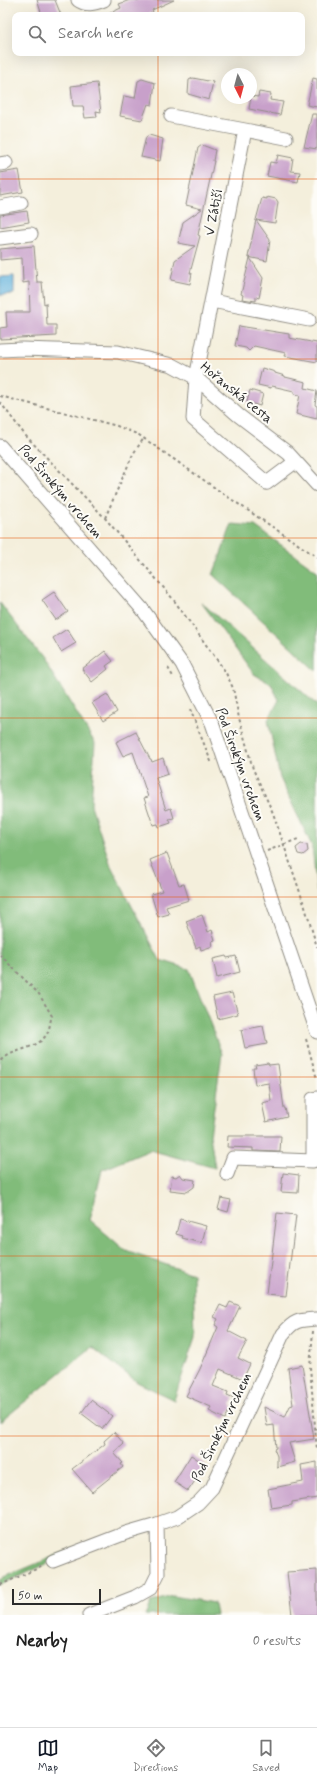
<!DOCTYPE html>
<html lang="en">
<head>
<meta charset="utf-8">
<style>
  :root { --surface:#fff; --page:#f2f2f2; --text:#222; --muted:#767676; --line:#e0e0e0; --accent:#111827 }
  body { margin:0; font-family:Mynerve,sans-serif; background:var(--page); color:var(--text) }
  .compass { position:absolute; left:221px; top:68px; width:36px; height:36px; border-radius:50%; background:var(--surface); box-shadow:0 4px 16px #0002; rotate:174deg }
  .scale { position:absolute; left:12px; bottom:10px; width:89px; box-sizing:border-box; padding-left:4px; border:2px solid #2b2b2b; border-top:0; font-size:11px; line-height:14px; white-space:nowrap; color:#2b2b2b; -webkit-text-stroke:3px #fdfcf7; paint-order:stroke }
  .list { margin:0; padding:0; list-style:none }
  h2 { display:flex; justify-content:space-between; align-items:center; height:52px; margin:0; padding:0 16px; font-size:17px }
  h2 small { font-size:13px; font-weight:400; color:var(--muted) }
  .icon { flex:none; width:22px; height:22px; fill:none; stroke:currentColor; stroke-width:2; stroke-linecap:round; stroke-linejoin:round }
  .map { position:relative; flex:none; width:317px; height:1615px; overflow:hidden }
  .search { position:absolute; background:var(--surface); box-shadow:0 4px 16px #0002; left:12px; right:12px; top:12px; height:44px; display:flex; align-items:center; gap:10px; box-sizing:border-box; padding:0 14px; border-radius:8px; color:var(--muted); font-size:15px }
  .sheet { height:112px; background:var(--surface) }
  nav { display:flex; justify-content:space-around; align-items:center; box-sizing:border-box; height:56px; border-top:1px solid var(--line); background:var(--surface); font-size:11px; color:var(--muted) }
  nav a { display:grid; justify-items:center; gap:2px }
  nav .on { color:var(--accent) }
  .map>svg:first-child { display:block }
</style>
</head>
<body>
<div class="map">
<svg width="317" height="1615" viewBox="0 0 317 1615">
  <rect width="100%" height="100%" fill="#fdfcf7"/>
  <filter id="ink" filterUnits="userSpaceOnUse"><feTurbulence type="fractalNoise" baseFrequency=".025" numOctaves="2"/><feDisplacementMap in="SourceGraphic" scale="8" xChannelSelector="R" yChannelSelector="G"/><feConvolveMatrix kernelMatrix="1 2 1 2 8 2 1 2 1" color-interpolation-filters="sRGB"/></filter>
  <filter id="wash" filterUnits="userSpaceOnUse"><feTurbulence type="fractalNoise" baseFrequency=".012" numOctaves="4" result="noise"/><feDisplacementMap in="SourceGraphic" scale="16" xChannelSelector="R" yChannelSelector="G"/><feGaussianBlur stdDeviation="0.9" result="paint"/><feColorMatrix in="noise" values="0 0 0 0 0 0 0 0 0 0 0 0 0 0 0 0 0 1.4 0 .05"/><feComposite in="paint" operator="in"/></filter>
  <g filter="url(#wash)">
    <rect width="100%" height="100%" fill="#f4efdc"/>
    <path fill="#81bc7a" stroke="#567452" d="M232,524L255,526L317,571V671L213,575Z
      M201,602L317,705V892L312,846L280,778L268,720L279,700L271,684L254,674Z
      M0,603L43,659L95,743L91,805L111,866L160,960L189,969L222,1054L210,1135L215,1168L150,1150L102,1170L90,1220L126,1251L193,1274L195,1337L174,1400L137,1382L92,1347L0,1422Z
      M103,1536L53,1561L0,1585V1579Z
      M173,1596L214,1603L216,1615H145L151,1602Z"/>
    <path fill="#61b1db" stroke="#466e83" d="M14,276V294L0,295V277Z"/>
    <g id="blocks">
      <path fill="#c8a0ca" d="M37,0H55L61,15H42Z
        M130,0H174L152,10L153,12L147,15H106L121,8L119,4Z
        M193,78L213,82L209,100L188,94L189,80Z
        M313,78L317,79V107L307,105Z
        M142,79L155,83L152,105L148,104L142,120L120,116L124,96L135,98L138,81Z
        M97,83L101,112L96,111L97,117L85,118L83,106H73L71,86Z
        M259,92L271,94L270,100L283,102L280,115L249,109L251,96L258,97Z
        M312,114H317V149L304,147Z
        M149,135L163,139L160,161L141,157L146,137Z
        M202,145L215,150L213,161H214L198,235L200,236L190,273H192L190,284L171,280L175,260L195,246L178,243L183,222L202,209L186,205L198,148Z
        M278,155L293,158L291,171L300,172L298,182L267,176L270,162L276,163Z
        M19,170L23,192L0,196V173Z
        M267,197L276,199L278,202L275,223L256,220L262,198L267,199Z
        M27,211L29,222L0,227V215Z
        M256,220L270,240L267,261L248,257Z
        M34,246L37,282H42L44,304L46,303L47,325H56V336L0,339V328L7,327L6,312H30L29,282L23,283L22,258L0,260V249Z
        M250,258L263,278L259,298L256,297V301L242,299L243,295L241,294Z
        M239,326L289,334V338L317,343V362L285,356L286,353L254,346L249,351L246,348L235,346Z
        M262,368L275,372V373L285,376V377L306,382L305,388L317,391L315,405L317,406V419L296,414L300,395L294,394V391L272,386L271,388L258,385Z
        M250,390L263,394L260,406L247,402Z
        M54,592L68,612L56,620L42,600Z
        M67,629L76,643L61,652L53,638Z
        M105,651L113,661L106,666L108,669L92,682L82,669Z
        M107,694L117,712L103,721L92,703Z
        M136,732L150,759H151L152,762L163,758L168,774L156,778L166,810L171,808L174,818L169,819L171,823L159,827L158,824L153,825L144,798L148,797L133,752L123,756L116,742Z
        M301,844L307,845L308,851L303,855L298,854L296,848Z
        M167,853L179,885L184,884L189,900L166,907L169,914L158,917L151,894L162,891L150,860Z
        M202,915L208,932L212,930L215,940L212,941L213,946L201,950L200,946L196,948L186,921Z
        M226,956L227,958L236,956L240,972L217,978L213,959Z
        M232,993L238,1014L218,1019L213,997Z
        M263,1026L267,1044L245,1048L241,1030Z
        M268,1063L269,1065L278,1064L284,1108H285L287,1117L266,1122L262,1103L271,1101L269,1083L255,1085L253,1068H256L255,1065Z
        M228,1136H281L280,1152L253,1151V1148L227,1147Z
        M283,1173L299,1175L298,1193L281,1192Z
        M180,1174L183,1178L195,1180L194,1187L187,1192L170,1190L172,1176L176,1177Z
        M221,1198L231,1200L228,1212L218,1209Z
        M277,1213L296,1215L286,1296L267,1294Z
        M180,1219L206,1226L202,1243L182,1238L183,1236L176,1234Z
        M230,1302L240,1306L228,1331L247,1341L238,1358L250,1364L243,1379L220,1369L213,1386L228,1392L227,1395L234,1398L231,1404L233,1409L229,1411L225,1419L209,1411L211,1407L186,1396L200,1369L218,1327L215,1325L218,1319L214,1317L220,1305L227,1308Z
        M302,1365L314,1439L289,1443L295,1462L277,1467V1456L274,1449L276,1448L274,1425L267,1426L264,1407L285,1417L290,1406L293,1405L288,1368Z
        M91,1400L112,1416L102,1429L81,1413Z
        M114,1432L124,1444L114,1453L123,1463L121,1464L123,1467L92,1492L72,1469L105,1444L104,1441Z
        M191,1455L206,1465L188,1491L174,1482Z
        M317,1462V1498L292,1502V1505L271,1508L268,1489L303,1482L301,1465Z
        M317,1570V1615H292L287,1572Z"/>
    </g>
  </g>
  <g filter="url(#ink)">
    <use href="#blocks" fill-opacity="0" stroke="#908d84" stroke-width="1"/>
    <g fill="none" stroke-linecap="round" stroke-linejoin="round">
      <g stroke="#908d84" stroke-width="15">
        <path id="minor" d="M78,0C86,6 94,4 104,0
          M171,116L245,130L196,378L193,419L267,483L295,462
          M245,130L286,138
          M0,164L6,163
          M0,207L21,203
          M0,238L31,234
          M212,301L309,320
          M0,350L22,349L118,352L172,365L196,378L238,415L288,453L317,485
          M0,446L143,610L182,664L212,723L317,1032
          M227,1174L233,1158L313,1161V1099L317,1098
          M53,1561L126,1533L157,1524L177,1517L198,1503L212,1488L283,1334C294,1320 299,1320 317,1319
          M89,1615L135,1597L151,1588L158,1574L157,1524"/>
      </g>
      <path stroke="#908d84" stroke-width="2" stroke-dasharray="3 3" stroke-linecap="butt" d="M0,396L117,426L139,435L228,497L317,557
        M0,402L25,435L105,518L173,599L225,671L233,688L239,718L253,769L273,813L305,907L317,947
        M105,518L133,454L144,438
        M168,668L174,678
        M190,709L212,764
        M267,851L298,839
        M0,955L39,994L52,1016C50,1021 50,1027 48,1032C38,1052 10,1047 0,1063
        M306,1039L317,1079
        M313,1331L310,1367L317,1450
        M0,1585L43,1566"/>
      <use href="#minor" stroke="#fff" stroke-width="13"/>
    </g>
  </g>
  <path fill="none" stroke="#e8590c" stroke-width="1" stroke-opacity="0.55" d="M158,0V15M158,53V1615M0,179H317M0,359H317M0,538H317M0,718H317M0,897H317M0,1077H317M0,1256H317M0,1436H317"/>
  <g text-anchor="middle" stroke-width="4" stroke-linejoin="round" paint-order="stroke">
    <g font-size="14" fill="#2b2b2b" stroke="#fdfcf7">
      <text transform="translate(213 212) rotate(-79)" y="5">V Zátiší</text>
      <text transform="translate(237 392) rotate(39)" y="5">Hořanská cesta</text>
      <text transform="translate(61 491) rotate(49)" y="5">Pod Širokým vrchem</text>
      <text transform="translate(241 764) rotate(70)" y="5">Pod Širokým vrchem</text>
      <text transform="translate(221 1427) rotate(-64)" y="5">Pod Širokým vrchem</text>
    </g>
  </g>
</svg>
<svg class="compass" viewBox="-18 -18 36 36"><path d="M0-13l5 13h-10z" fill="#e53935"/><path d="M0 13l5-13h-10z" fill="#767676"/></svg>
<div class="scale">50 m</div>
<div class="search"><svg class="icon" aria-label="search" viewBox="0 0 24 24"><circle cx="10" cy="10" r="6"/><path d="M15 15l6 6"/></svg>Search here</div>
</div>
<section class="sheet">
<h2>Nearby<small>0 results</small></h2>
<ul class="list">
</ul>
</section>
<nav>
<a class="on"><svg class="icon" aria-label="map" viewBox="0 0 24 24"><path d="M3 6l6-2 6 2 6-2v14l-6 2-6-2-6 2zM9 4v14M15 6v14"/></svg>Map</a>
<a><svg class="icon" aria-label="directions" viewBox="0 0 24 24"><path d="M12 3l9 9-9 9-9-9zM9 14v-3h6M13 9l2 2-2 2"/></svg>Directions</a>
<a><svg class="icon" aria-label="saved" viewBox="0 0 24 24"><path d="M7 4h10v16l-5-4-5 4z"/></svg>Saved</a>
</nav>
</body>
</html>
